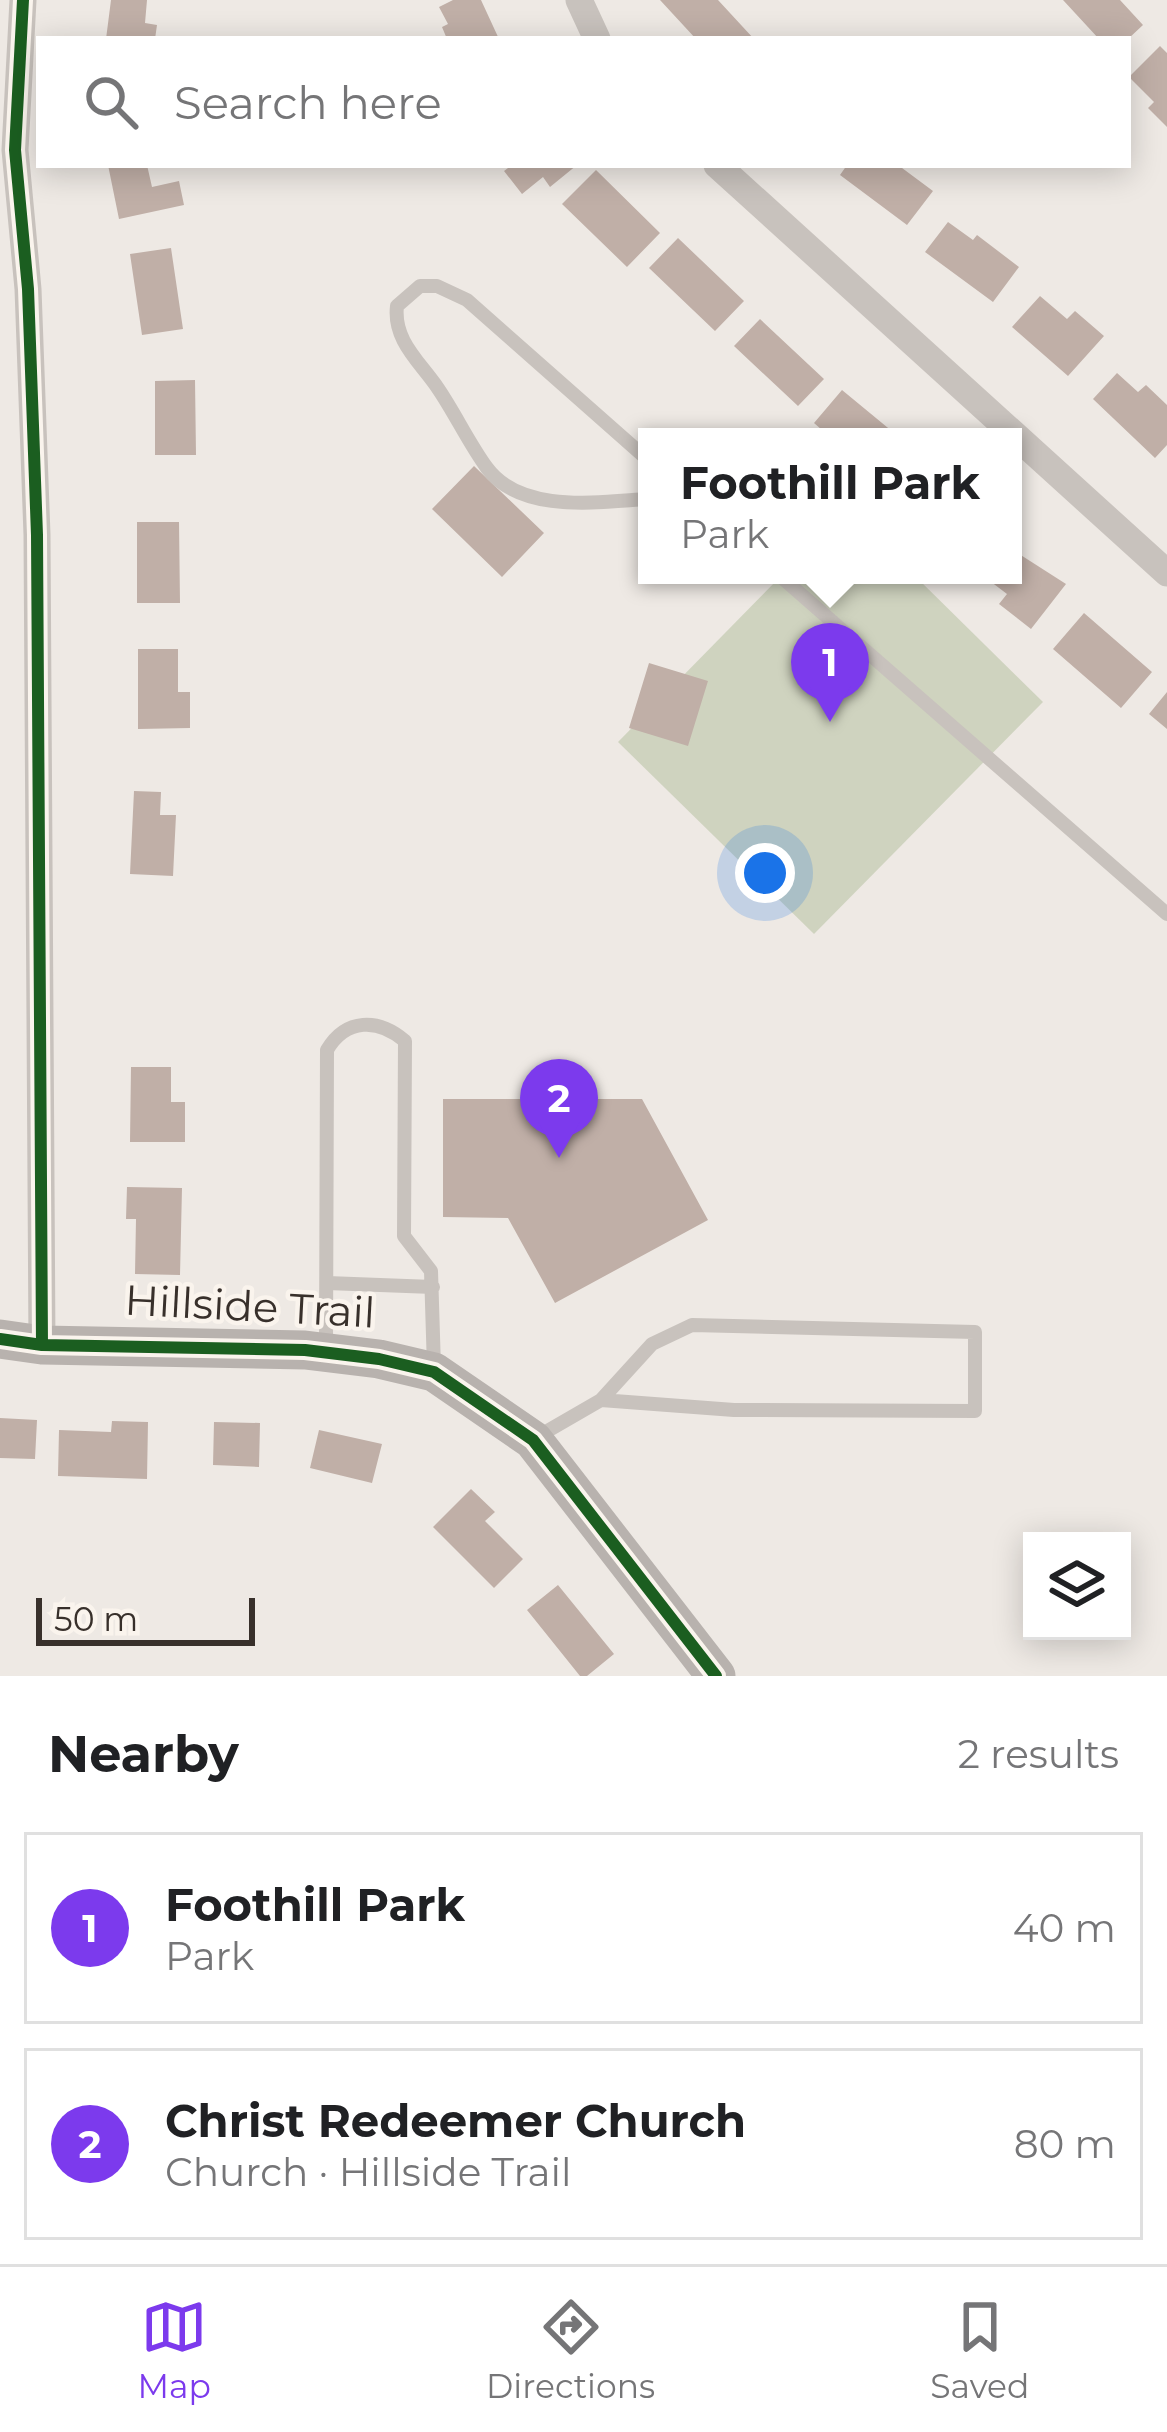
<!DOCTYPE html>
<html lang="en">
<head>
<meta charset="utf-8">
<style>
  :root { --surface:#fff; --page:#f2f2f2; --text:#202124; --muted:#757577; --line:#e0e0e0; --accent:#7c3aed }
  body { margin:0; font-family:Montserrat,sans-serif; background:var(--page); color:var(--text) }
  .controls { position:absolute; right:36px; bottom:36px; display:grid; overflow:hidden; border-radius:0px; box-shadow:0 6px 30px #0003 }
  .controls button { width:108px; height:108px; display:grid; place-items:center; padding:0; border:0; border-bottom:3px solid var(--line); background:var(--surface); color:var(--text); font:60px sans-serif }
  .scale { position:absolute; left:36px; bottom:30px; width:219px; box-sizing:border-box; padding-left:12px; border:6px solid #38302b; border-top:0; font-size:33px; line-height:42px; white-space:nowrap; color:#38302b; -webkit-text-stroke:9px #faf4ed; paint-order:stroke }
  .you { position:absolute; left:765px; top:873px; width:42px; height:42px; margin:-30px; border:9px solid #fff; border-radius:50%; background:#1a73e8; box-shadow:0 0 0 18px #1a73e833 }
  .badge { display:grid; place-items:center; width:78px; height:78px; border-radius:50%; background:var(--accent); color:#fff; font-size:39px; font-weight:700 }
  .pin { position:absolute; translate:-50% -99px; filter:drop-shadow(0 3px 6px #0008) }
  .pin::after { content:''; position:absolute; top:63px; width:42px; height:36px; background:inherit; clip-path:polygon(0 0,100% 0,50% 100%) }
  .popup { position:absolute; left:638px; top:428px; width:384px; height:156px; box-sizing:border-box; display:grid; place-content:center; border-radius:0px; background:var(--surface); filter:drop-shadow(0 3px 9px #0005); font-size:39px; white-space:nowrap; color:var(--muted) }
  .popup b { font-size:45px; color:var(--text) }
  .popup::after { content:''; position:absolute; left:50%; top:100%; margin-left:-24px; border:24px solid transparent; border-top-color:var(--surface) }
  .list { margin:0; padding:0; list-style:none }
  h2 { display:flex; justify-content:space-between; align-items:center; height:156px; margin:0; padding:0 48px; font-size:51px }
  h2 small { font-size:39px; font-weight:400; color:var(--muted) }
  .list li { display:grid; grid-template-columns:78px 1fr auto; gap:36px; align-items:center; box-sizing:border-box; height:192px; margin:0 24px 24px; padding:0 24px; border:3px solid var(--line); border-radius:0px }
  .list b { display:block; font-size:45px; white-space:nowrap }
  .list p { margin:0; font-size:39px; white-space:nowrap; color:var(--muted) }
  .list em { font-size:39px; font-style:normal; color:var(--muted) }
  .icon { flex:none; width:66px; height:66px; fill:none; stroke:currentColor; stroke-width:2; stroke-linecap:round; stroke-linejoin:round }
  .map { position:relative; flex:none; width:1167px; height:1676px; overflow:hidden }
  .search { position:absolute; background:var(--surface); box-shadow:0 6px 30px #0003; left:36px; right:36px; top:36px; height:132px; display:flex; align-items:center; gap:30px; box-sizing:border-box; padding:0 42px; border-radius:0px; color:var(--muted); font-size:45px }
  .sheet { height:588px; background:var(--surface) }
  nav { display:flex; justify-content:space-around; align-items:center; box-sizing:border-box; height:168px; border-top:3px solid var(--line); background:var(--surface); font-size:33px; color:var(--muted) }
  nav a { display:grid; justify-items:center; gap:6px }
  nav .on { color:var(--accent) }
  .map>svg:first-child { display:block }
</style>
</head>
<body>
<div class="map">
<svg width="1167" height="1676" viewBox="0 0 1167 1676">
  <rect width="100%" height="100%" fill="#eee9e4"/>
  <path fill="#cfd3bf" d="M782,575H914L1043,702L814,934L618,742Z"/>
  <path fill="#c0afa7" d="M111,0H147L145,23L157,25L155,39H106Z
    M453,0H481L499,39H447L442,27L448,24L439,7Z
    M660,0H718L754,39H696Z
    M1063,0H1120L1143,25L1128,39H1099Z
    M1160,46L1167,53V127L1148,108L1154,102L1129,77Z
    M108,165H147L152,187L179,181L184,205L119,219Z
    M512,165H577L550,187L543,177L522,194L504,171Z
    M847,165H898L933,191L907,225L840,175Z
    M596,170L660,233L627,267L562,204Z
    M948,222L973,240L977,235L1019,267L993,302L925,252Z
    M678,238L744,301L715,331L649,268Z
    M171,248L183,329L142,335L130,254Z
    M1040,296L1067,319L1075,311L1104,336L1068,376L1012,327Z
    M760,319L824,379L798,406L734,346Z
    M1117,373L1138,392L1146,385L1167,405V445L1155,458L1093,399Z
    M195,380L196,455H155V381Z
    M842,390L899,437H830L814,423Z
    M474,466L544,533L502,577L432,509Z
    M137,522H179L180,603H137Z
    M1013,550L1066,584L1031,629L999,604L1007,594L982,575H1013Z
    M1084,613L1152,672L1121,708L1053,649Z
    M138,649H178V692H190V728L138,729Z
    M649,663L708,681L688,746L629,728Z
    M1167,692V729L1149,714Z
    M134,791L161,792L160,815H176L173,876L130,874Z
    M131,1067H171V1102H185V1142H130Z
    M443,1099H642L708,1220L555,1303L508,1218L443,1217Z
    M127,1187L182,1188L180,1275L135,1274L136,1219H126Z
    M0,1418L37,1420L35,1459L0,1458Z
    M112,1421L148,1422L147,1479L58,1476L59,1430L111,1432Z
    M214,1422L260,1423L259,1467L213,1465Z
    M319,1430L382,1444L372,1483L310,1468Z
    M471,1489L495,1512L485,1521L523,1559L494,1588L433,1527Z
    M558,1585L614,1654L587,1676H580L527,1610Z"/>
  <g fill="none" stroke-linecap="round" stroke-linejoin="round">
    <path stroke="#c8c2bd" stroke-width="14" d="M647,459L467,300L437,286H420L397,306C393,340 419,361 437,387C455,413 468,442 487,468C521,514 598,502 647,499
      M779,575L1167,914
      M327,1283L433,1287
      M326,1347L327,1050C346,1018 378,1018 405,1041L404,1236L431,1271L434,1368
      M537,1437L601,1400L734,1410L975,1411V1332L692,1325L652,1344L601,1400"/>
    <path stroke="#c8c2bd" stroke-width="27" d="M23,0L15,150L28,289L37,535L42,1345
      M579,0L597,39
      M717,165L1167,573"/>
    <path stroke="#b8b2ae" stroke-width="39" d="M0,1339L42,1345L305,1350L379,1359L434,1372L533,1440L716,1676"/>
    <g stroke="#faf4ed" stroke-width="20">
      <path id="cycleway" d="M23,0L15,150L28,289L37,535L42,1345
        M0,1339L42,1345L305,1350L379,1359L434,1372L533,1440L716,1676"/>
    </g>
    <use href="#cycleway" stroke="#1b5e20" stroke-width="12"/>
  </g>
  <g text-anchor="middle" stroke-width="9" stroke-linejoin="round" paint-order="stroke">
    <g font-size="42" fill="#38302b" stroke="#faf4ed">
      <text transform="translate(250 1306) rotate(3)" y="15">Hillside Trail</text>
    </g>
  </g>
</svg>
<div class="controls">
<button><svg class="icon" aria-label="layers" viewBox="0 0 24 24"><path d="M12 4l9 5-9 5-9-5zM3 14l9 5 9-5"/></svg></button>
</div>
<div class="scale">50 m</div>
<div class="you"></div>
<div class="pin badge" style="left:830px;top:722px">1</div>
<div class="popup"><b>Foothill Park</b>Park</div>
<div class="pin badge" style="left:559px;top:1158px">2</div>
<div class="search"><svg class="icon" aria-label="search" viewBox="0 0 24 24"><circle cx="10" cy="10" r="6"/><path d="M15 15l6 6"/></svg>Search here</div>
</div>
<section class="sheet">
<h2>Nearby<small>2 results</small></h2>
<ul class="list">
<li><span class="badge">1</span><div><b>Foothill Park</b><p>Park</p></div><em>40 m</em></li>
<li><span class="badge">2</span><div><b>Christ Redeemer Church</b><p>Church · Hillside Trail</p></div><em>80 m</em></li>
</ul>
</section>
<nav>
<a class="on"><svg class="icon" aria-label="map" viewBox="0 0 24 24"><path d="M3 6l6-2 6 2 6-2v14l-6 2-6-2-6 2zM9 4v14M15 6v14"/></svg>Map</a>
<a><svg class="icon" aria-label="directions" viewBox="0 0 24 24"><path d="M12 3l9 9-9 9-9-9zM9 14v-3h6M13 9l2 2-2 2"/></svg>Directions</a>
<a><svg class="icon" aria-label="saved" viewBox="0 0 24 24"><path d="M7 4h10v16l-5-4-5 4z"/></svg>Saved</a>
</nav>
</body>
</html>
